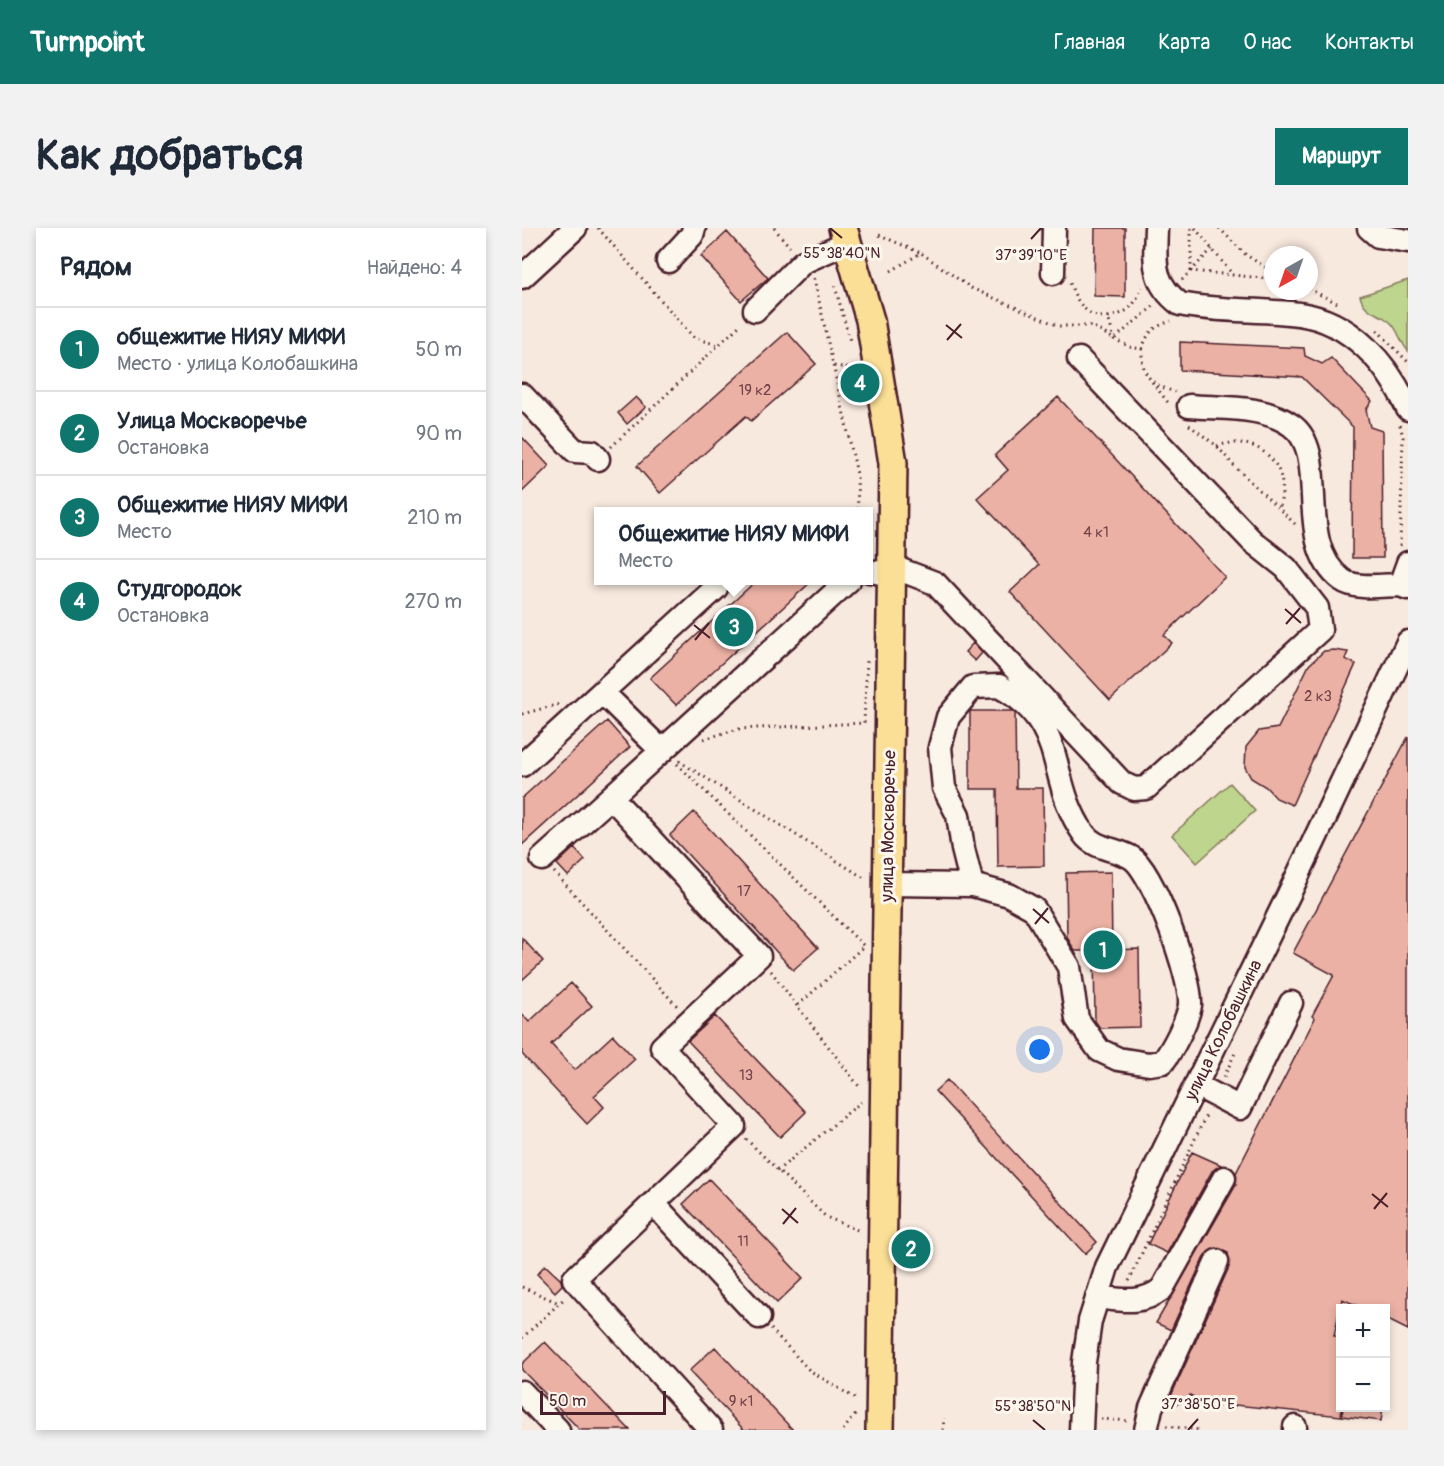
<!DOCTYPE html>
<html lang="ru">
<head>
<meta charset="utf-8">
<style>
  :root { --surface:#fff; --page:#f2f2f3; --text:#1f2937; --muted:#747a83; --line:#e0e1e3; --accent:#0f766e }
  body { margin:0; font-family:Pangolin,sans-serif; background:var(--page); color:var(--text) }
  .controls { position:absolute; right:18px; bottom:18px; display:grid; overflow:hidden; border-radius:0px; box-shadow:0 3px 9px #0003 }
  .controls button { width:54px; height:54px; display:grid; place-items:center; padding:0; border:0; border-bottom:2px solid var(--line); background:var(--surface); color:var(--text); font:30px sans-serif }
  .compass { position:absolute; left:742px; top:18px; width:54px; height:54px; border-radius:50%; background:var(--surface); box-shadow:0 3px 9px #0003; rotate:220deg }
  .scale { position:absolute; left:18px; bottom:15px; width:126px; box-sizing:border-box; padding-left:6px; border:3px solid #4a1f2b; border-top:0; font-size:16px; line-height:21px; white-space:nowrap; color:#4a1f2b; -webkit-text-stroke:4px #fbf7ec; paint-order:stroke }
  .you { position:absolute; left:518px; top:822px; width:21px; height:21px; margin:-15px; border:4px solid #fff; border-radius:50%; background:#1a73e8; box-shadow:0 0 0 9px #1a73e833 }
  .badge { display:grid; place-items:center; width:39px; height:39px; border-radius:50%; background:var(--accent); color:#fff; font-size:20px; font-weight:700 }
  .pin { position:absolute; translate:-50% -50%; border:3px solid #fff; box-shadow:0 2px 6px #0006 }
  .popup { position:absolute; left:72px; top:279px; width:279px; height:78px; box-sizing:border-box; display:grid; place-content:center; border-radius:0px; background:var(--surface); filter:drop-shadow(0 2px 4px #0005); font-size:20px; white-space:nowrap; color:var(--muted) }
  .popup b { font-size:22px; color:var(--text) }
  .popup::after { content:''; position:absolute; left:50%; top:100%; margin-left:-12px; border:12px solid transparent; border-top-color:var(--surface) }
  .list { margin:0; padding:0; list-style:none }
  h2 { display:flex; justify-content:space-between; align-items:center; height:78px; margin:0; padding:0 24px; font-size:26px }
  h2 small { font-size:20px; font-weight:400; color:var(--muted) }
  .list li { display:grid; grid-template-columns:39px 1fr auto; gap:18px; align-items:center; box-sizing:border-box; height:84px; padding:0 24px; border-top:2px solid var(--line) }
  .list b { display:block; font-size:22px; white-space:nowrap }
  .list p { margin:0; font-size:20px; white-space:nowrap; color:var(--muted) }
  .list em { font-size:20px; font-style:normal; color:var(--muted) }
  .map { position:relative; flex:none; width:886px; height:1202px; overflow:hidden; border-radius:0px }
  header { display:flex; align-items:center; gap:36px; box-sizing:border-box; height:84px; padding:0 30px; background:var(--accent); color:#fff }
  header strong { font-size:28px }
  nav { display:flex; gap:33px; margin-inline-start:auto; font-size:21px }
  .intro { display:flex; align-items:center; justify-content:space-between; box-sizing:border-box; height:144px; padding:0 36px }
  h1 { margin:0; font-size:42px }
  .button { padding:15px 27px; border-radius:0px; background:var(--accent); color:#fff; font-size:21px; font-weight:700 }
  main { display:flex; gap:36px; padding:0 36px }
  aside { flex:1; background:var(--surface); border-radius:0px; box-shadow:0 3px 9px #0003 }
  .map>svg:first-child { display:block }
</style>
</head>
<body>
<header>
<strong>Turnpoint</strong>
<nav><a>Главная</a><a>Карта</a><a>О нас</a><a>Контакты</a></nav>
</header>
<div class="intro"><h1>Как добраться</h1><a class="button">Маршрут</a></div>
<main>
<aside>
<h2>Рядом<small>Найдено: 4</small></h2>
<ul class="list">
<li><span class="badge">1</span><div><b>общежитие НИЯУ МИФИ</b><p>Место · улица Колобашкина</p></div><em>50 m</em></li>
<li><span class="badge">2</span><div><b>Улица Москворечье</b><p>Остановка</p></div><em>90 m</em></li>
<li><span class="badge">3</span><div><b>Общежитие НИЯУ МИФИ</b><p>Место</p></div><em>210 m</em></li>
<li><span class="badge">4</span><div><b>Студгородок</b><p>Остановка</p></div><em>270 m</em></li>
</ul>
</aside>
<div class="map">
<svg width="886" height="1202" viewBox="0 0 886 1202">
  <rect width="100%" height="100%" fill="#f8e9de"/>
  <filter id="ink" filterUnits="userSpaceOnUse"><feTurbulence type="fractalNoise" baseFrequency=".0167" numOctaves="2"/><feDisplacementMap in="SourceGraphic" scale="12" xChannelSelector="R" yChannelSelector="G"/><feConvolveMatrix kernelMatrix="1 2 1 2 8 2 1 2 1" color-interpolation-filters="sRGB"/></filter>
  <g filter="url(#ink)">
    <path fill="#bdd58c" stroke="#847a5c" stroke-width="1.5" d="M886,52V123C878,114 877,103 869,95C858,84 843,86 838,68Z
      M708,555L733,583L675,635L650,607Z"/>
    <path fill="#ebb1a4" stroke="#4a1f2b" stroke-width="1.5" d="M573,0H603V69L572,68Z
      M205,4L246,50L219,73L179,28Z
      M265,104L294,136L229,193L224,188L138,265L115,238Z
      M658,114L782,120L783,128L800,136L809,130L850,173L844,182L848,199L860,203L861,330H830L831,199L780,149L658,142Z
      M114,169L124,179L105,196L96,185Z
      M536,169L703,349L642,407L650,415L588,472L488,364L517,337L455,270L486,242L473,227Z
      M0,209L27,238L0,264Z
      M235,352H291L154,477L128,450Z
      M451,415L460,425L453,433L443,424Z
      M812,422L826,424L823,431L834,436L770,577L754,570L744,559L729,550L723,539L724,519L737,503L756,500L787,437L802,423Z
      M448,483H490L493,485L494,560H521L522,638L476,639L475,561H448Z
      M85,493L108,519L0,617V570Z
      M886,509V1102L864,1091V1080H841L820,1071L812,1108H819V1188L713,1177L712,1180L699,1173L695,1181L668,1167L665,1174L645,1177L707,1039L706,1025L694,1020L683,1027L649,1102L634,1095L714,957V945L793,790L790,788L812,747L771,725Z
      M172,584L296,720L271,742L148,607Z
      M52,620L63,632L46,648L35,636Z
      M589,644L590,722L617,721L618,799L578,800L573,793L572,723H553L545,709L544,645Z
      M0,710L21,733L0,752Z
      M49,755L70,778L29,816L53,842L91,807L113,831L72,868L82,879L65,896L0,826V786L7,794Z
      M193,788L284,884L258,909L166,813Z
      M425,852L575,1014L563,1026L413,863Z
      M670,924L699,937L690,943L645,1025L626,1016Z
      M187,951L281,1050L255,1075L161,976Z
      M23,1037L39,1052L40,1057L33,1064L15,1046Z
      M23,1114L108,1202H58L0,1142V1136Z
      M193,1119L271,1202H222L167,1143Z
      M821,1179H861L859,1193L820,1188Z"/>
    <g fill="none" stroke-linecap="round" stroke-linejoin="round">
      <g stroke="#4a1f2b" stroke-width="27">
        <path id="minor" d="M634,0C633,34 629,54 658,76C697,84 737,81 777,86C829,93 866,136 886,181
          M847,0L856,8L886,13
          M146,33L170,7L172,0
          M531,45L532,0
          M0,49L53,0
          M233,82L281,34L326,14
          M0,167L53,223L70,224L76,231
          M667,178C700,181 741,177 769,197C810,225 770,315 820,352C834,362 862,357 878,357
          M886,335L878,357L886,360
          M371,339L413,355L600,555L612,561L624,560L798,402L795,380L764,340L730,313L557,131
          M347,343L371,347
          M477,458C548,496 523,550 562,606C572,621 596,621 610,630C632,645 670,751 668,777C666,792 650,822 641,834L627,836L596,831L577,822L555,791L547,739L512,681L487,667L450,657L441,621L436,587L422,560L418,519L426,489L451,459Z
          M80,464L140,523
          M0,537L194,360
          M20,631L89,569
          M365,656L450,657
          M674,857L718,880L769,775
          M131,975L237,1089
          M575,1069C600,1072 619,1077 640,1061L702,950
          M0,1164L36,1202
          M189,1202L52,1051L212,898L140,819L237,728L89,569L327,352
          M559,1202L562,1134L568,1093L585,1039L767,666L886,414
          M624,1202L629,1180L695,1033
          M773,1202V1199"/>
      </g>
      <g stroke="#4a1f2b" stroke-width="32">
        <path id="major" d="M321,0L348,92L371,235L358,1202"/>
      </g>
      <path stroke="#4a1f2b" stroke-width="3" stroke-dasharray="1.5 4.5" stroke-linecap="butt" d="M76,0L172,110L196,117
        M252,0L268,19
        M669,0V43L751,51
        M673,0L711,47
        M697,0L724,27L751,44
        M357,7L399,25
        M369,43L399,25L449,60L537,98H570L592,111L633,77
        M292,50L335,246L336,284
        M660,52L690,21
        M548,55C554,73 565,91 586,89L592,111L608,119L620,121C619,147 628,156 653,164
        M313,58L328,113
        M787,61L815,75
        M586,89C606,86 613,77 620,59
        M855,102L886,134
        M620,121C626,103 632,99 649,93
        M312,138L334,141
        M630,154L648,177
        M667,197L695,218L712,238L773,296
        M878,197L881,209L878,319
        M695,218C737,204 773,240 756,282
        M89,219L219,96
        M0,486L38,476
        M182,511L216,501L342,495L345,432
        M157,533L342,650
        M155,536L342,718L275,778L339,861
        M32,644L155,778
        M249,743L275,778
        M702,849L713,825
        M224,911L304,989L338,1003
        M255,943L339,874
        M607,1053L685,885
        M0,1059L37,1075
        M249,1101L287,1142L336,1172
        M0,1110L43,1070
        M579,1191L608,1193
        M644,1198L678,1202
        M321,1202L335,1185
        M421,1202L422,1190"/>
      <use href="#minor" stroke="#fbf7ec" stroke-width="22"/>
      <use href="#major" stroke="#fbdf96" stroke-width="27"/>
    </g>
  </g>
  <path fill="none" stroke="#4a1f2b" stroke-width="2" d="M308,0L320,10M509,11L519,0M424,97L440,110M425,112L439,96M763,381L779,395M764,396L778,380M172,397L188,410M173,412L187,395M511,681L527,695M513,696L526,680M850,966L866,979M260,981L276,995M852,981L865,965M261,996L274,980M511,1192L523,1202M666,1202L676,1191"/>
  <g text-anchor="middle" stroke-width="6" stroke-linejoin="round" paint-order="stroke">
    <g font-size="15" fill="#724449">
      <text x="233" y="167">19 к2</text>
      <text x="574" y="309">4 к1</text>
      <text x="796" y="473">2 к3</text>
      <text x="222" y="668">17</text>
      <text x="224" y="852">13</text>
      <text x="221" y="1018">11</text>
      <text x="219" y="1178">9 к1</text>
    </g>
    <g font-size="18" fill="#4a1f2b" stroke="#fbf7ec">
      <text transform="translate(366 598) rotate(-89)" y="6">улица Москворечье</text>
      <text transform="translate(701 802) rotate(-64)" y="6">улица Колобашкина</text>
    </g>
  </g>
  <g font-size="15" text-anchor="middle" fill="#4a1f2b" stroke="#fbf7ec" stroke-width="6" stroke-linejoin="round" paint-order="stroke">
    <text x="320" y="30">55°38'40"N</text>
    <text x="509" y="32">37°39'10"E</text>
    <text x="676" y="1181">37°38'50"E</text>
    <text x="511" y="1183">55°38'50"N</text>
  </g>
</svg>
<div class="controls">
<button>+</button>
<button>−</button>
</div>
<svg class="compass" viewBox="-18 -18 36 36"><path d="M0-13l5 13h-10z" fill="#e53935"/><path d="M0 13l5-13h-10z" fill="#747a83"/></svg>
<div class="scale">50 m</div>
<div class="you"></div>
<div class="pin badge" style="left:581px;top:722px">1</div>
<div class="pin badge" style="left:389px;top:1021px">2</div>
<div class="pin badge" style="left:212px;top:399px">3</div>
<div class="popup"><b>Общежитие НИЯУ МИФИ</b>Место</div>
<div class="pin badge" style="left:338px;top:155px">4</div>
</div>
</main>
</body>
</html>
